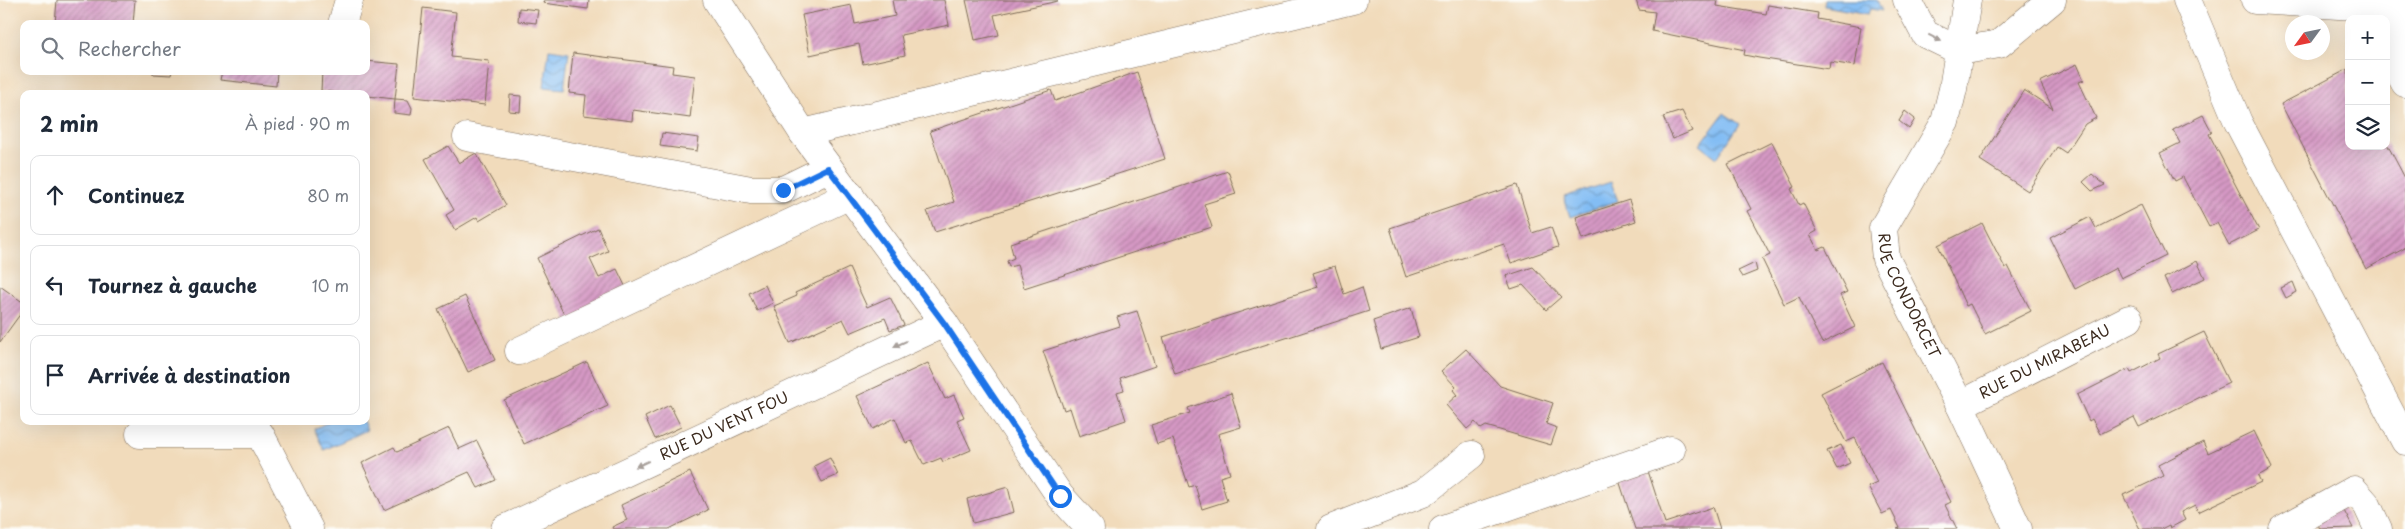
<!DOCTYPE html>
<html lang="fr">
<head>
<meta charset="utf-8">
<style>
  :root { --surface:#fff; --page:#f2f2f3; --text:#1f2937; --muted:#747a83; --line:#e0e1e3 }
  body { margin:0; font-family:"Playpen Sans",sans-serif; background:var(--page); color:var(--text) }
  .controls { position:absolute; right:15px; top:15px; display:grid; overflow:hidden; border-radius:10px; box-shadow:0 5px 20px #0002 }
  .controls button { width:45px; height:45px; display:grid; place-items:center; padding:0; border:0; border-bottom:1px solid var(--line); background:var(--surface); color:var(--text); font:25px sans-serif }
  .compass { position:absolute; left:2285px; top:15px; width:45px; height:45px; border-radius:50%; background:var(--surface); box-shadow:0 5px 20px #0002; rotate:237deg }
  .stop { position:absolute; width:15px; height:15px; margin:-11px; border:4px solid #1a73e8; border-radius:50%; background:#fff }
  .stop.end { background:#1a73e8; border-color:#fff; box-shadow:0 1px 5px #0008 }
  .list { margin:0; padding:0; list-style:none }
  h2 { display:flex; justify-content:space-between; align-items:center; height:65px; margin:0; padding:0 20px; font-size:21px }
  h2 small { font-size:16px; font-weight:400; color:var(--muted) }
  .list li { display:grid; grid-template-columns:32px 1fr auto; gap:15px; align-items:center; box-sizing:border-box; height:80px; margin:0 10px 10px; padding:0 10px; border:1px solid var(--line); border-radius:10px }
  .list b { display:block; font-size:19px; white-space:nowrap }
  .list em { font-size:16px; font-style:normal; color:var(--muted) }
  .icon { flex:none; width:28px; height:28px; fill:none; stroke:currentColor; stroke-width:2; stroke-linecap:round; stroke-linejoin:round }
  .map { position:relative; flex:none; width:2405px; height:529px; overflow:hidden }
  .search { position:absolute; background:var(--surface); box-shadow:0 5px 20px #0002; left:20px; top:20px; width:350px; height:55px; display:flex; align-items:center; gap:12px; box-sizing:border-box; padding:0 18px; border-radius:10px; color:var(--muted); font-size:19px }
  .panel { position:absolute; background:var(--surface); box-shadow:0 5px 20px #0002; left:20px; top:90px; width:350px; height:335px; border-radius:10px }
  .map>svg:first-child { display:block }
</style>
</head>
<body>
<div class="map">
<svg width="2405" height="529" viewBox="0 0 2405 529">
  <defs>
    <pattern id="water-waves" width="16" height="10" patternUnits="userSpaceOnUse" patternTransform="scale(1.25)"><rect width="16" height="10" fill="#83bdf4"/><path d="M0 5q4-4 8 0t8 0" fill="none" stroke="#6c9ac5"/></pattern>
    <pattern id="building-hatch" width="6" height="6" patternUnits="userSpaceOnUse" patternTransform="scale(1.25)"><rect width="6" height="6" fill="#d699c5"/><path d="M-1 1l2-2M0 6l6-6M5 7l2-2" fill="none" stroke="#af7d9f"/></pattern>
  </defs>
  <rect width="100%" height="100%" fill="#fdfcf7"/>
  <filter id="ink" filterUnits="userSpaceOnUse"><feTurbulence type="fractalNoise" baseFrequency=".02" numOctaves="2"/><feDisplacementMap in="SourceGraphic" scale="10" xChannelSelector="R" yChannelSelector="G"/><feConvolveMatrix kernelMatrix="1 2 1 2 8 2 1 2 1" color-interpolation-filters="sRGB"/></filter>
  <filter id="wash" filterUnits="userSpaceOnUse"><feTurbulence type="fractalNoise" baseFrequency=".0096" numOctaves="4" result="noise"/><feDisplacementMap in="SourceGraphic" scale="20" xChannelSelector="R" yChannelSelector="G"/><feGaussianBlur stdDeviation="1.12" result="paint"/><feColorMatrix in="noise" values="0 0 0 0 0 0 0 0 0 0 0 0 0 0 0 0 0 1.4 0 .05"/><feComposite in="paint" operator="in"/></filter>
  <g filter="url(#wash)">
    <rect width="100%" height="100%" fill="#f1dbbb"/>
    <path fill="url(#water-waves)" stroke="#5f7489" d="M1825,0H1877L1882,11L1870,9L1868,14L1824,6Z
      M549,49L569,52L564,89L544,87Z
      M1724,113L1740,124L1717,158L1700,145Z
      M1611,182L1618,201L1570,217L1564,197Z
      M330,421H363L367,430L324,450L314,429Z"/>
    <g id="blocks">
      <path fill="url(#building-hatch)" d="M57,0H135L133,24H55Z
        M544,0H589L588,9L543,3Z
        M892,0H944L949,25L901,35L905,55L863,64L859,44L810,55L802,15L851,5L855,24L895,16Z
        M966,0H1057L1058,1L994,15L999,35L975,40Z
        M1636,0H1718L1717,6L1766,14L1768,5L1818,13L1817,19L1861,27L1855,66L1830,62L1829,69L1759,58L1744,55L1745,50L1652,31L1655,12L1639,10Z
        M423,8L456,12L451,57L489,61L485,105L414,97Z
        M519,8L538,10L536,23L518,21Z
        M573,53L673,66L672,73L695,76L690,118L633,110L632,121L584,115L586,95L569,93Z
        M366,61L399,64L395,99L321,91L322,71H366Z
        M2077,64L2084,80L2079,82L2096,118L2085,124L2066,153L2057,147L2028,191L1980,160L2024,90L2053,109L2040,82Z
        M2348,69L2349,146H2386V142L2405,178V248L2366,269L2281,104Z
        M153,71H172L171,75L153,74Z
        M222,71H277L276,86L220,80Z
        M1137,72L1165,159L935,232L927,211L954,202L930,131L1051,90L1055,101Z
        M510,95L521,96L520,112L509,111Z
        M395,99L408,100L412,108L411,115L394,113Z
        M1682,111L1692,131L1673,139L1663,117Z
        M1905,111L1915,119L1909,129L1899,121Z
        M2203,115L2212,132L2209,134L2259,230L2229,245L2217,223L2209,227L2183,177L2175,181L2160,153L2180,143L2173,130Z
        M662,133L699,138L697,151L660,146Z
        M1772,142L1795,187L1791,189L1799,205L1803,203L1817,231L1810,235L1818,250L1825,247L1847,292L1840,295L1855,327L1822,343L1799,297L1784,304L1762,259L1770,255L1747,211L1751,209L1728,164Z
        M448,146L459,163L476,153L506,205L479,221L477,217L455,230L446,215L454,210L425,159Z
        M1228,171L1236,194L1204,204L1212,227L1024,288L1017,265L1009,267L1007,261L1014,258L1010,243Z
        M2092,174L2105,185L2092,191L2083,182Z
        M1517,185L1532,233L1551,227L1558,247L1511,263L1504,244L1406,277L1390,228Z
        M1629,200L1636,221L1583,239L1576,217Z
        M2141,205L2166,256L2121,278L2116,268L2075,289L2050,238L2090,217L2096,228Z
        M1982,223L2005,268L2008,266L2031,311L1985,334L1970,304L1966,306L1938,245Z
        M598,228L608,251L590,259L599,278L617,269L628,292L567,321L537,258Z
        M2197,261L2205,278L2172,294L2164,278Z
        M1755,263L1757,271L1742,277L1738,271Z
        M1335,266L1344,294L1362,287L1369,311L1175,374L1163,337L1318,287L1313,273Z
        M1533,267L1561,297L1546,310L1523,285L1511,289L1506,276Z
        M849,268L867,307L890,297L904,325L890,330L885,318L850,333L843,319L790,343L774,306L797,296L795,293Z
        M2293,282L2297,292L2286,298L2281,288Z
        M765,285L773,303L757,311L749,293Z
        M0,286L24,303V309L0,342Z
        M465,296L495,360L468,372L438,309Z
        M1411,308L1419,337L1381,349L1373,321Z
        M1137,311L1155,366L1120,378L1124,390L1117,392L1126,420L1079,436L1070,408L1064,410L1043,351L1120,326L1117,317Z
        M2204,332L2229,383L2139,427L2134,417L2100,434L2092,419L2089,421L2077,395L2129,369L2131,373L2160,358L2158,354Z
        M1466,349L1500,386L1553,403L1546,424L1557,428L1551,445L1486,426L1481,429L1475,422L1467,429L1446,405L1457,395L1453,390L1456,387L1441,371Z
        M587,362L608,406L524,444L504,400Z
        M1882,362L1951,502L1945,505L1957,529H1897L1900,528L1891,510L1882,514L1868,487L1877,483L1855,438L1846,442L1821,393Z
        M928,363L945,399L954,395L964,417L957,420L971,450L943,462L941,458L924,465L912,441L906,443L895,418L873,429L857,396Z
        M1231,393L1241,427L1218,434L1230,474L1220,477L1227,501L1202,509L1195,485L1189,487L1173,439L1157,444L1151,425L1190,413L1188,408Z
        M670,405L681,427L655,439L645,417Z
        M449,428L459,449L477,441L496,480L478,488L469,472L384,510L362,463L394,447L397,452Z
        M2254,431L2272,468L2258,476L2261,482L2198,512L2195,505L2181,512L2185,520L2170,528L2169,525L2161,529H2140L2123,495L2163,476L2158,465L2203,442L2208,453Z
        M1841,445L1850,463L1837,469L1827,451Z
        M830,458L838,475L822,482L814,466Z
        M1647,468L1665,523L1713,507L1720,529H1635L1618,477Z
        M690,472L708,510L669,529H613L612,527L627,520L621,505Z
        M1008,487L1014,512L973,523L967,499Z
        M2342,507L2353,528L2320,529L2316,520Z"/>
    </g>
  </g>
  <g filter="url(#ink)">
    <use href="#blocks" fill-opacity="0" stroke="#7b6855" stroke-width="1"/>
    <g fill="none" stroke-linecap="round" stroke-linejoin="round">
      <g stroke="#7b6855" stroke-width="29">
        <g id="minor">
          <path d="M717,0L803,133L944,323L1060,496L1090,529"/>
          <path d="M1907,0L1925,34L1960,51L1999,44L2052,0"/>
          <path id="s1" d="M1967,0L1953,89L1945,122L1883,228L1886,259L1960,405L2018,529"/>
          <path d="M2187,0L2238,122L2405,441"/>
          <path d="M2394,0L2392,8L2398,70L2405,83"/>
          <path d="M342,24L349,0"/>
          <path d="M803,133L1353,0"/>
          <path d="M467,137L751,190H783L828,168"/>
          <path d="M519,351L850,195"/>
          <path id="s2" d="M1960,405L2129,319"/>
          <path d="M140,434H260L309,529"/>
          <path id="s3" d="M505,529L944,323"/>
          <path d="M1331,529L1423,493L1471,455"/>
          <path d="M1443,529L1671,450"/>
          <path d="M2283,529L2354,490L2367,505L2378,529"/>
        </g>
      </g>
      <g stroke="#7b6855" stroke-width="29">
        <path id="major" d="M2255,0L2405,9"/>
      </g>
      <use href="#minor" stroke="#fff" stroke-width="28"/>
      <use href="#major" stroke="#fff" stroke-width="28"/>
    </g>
    <defs><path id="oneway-solid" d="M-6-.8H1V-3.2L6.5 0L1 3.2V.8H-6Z" transform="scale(1.25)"/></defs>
    <g fill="#a79f9a">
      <use href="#oneway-solid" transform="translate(1935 38) rotate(27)"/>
      <use href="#oneway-solid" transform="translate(900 344) rotate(155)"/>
      <use href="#oneway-solid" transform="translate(642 464) rotate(155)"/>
    </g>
  </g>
  <g fill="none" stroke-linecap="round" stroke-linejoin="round" filter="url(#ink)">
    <path stroke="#1a73e8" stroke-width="6" d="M783,190L828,168L944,323L1060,496"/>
  </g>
  <g text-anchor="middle" stroke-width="4" stroke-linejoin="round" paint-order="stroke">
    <g font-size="15" fill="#3b2a1e" stroke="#fdfcf7">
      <text dy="5" stroke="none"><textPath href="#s1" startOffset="320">RUE CONDORCET</textPath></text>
      <text dy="5" stroke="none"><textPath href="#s2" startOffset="95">RUE DU MIRABEAU</textPath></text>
      <text dy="5" stroke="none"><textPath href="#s3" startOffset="242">RUE DU VENT FOU</textPath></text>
    </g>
  </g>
</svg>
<div class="controls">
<button>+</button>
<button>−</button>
<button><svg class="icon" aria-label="layers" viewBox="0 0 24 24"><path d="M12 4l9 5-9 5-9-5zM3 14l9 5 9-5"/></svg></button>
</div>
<svg class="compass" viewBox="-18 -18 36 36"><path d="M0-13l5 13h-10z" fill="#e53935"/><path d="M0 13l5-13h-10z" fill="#747a83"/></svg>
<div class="stop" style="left:1060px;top:496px"></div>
<div class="stop end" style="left:783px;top:190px"></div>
<div class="search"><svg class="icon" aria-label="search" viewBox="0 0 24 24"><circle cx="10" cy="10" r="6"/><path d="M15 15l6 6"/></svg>Rechercher</div>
<section class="panel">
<h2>2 min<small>À pied · 90 m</small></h2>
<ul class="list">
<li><svg class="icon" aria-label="ahead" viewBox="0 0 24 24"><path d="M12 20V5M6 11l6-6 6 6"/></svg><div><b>Continuez</b></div><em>80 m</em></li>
<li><svg class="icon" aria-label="left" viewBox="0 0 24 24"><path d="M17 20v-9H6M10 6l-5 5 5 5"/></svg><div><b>Tournez à gauche</b></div><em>10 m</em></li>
<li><svg class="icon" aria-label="arrive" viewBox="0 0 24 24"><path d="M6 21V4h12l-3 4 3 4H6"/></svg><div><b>Arrivée à destination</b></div></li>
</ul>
</section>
</div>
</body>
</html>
